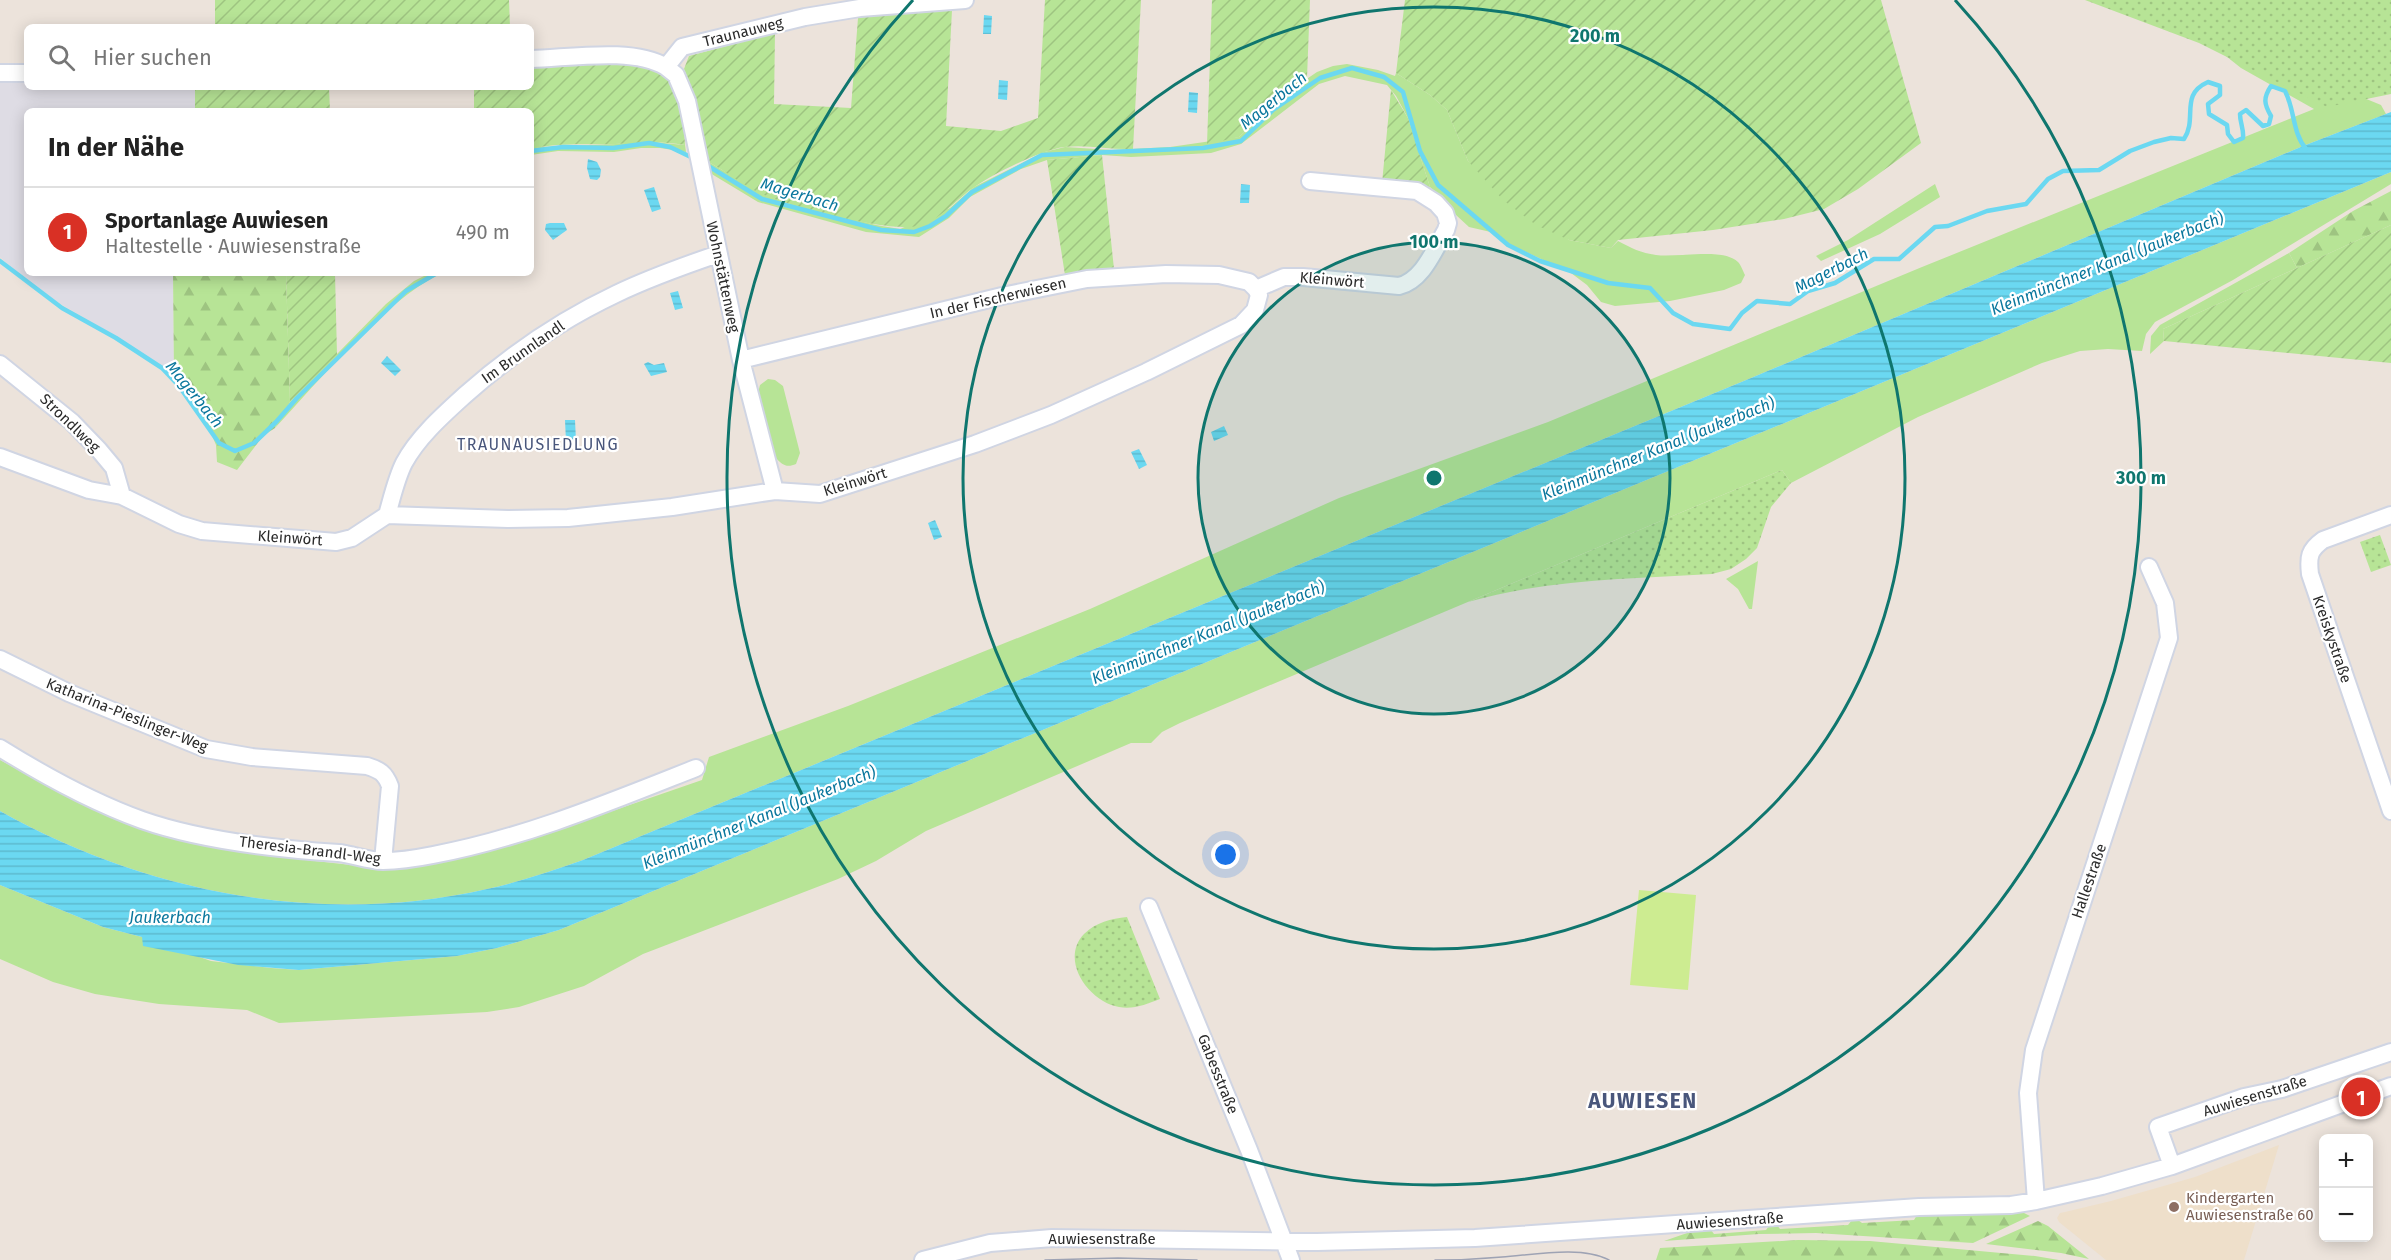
<!DOCTYPE html>
<html lang="de">
<head>
<meta charset="utf-8">
<style>
  :root { --surface:#fff; --page:#f2f2f2; --text:#222; --muted:#767676; --line:#e0e0e0; --accent:#d93025 }
  body { margin:0; font-family:"Fira Sans",sans-serif; background:var(--page); color:var(--text) }
  .controls { position:absolute; right:18px; bottom:18px; display:grid; overflow:hidden; border-radius:9px; box-shadow:0 3px 15px #0003 }
  .controls button { width:54px; height:54px; display:grid; place-items:center; padding:0; border:0; border-bottom:2px solid var(--line); background:var(--surface); color:var(--text); font:30px sans-serif }
  .you { position:absolute; left:1226px; top:855px; width:21px; height:21px; margin:-15px; border:4px solid #fff; border-radius:50%; background:#1a73e8; box-shadow:0 0 0 9px #1a73e833 }
  .badge { display:grid; place-items:center; width:39px; height:39px; border-radius:50%; background:var(--accent); color:#fff; font-size:20px; font-weight:700 }
  .pin { position:absolute; translate:-50% -50%; border:3px solid #fff; box-shadow:0 2px 6px #0006 }
  .list { margin:0; padding:0; list-style:none }
  h2 { display:flex; justify-content:space-between; align-items:center; height:78px; margin:0; padding:0 24px; font-size:26px }
  h2 small { font-size:20px; font-weight:400; color:var(--muted) }
  .list li { display:grid; grid-template-columns:39px 1fr auto; gap:18px; align-items:center; box-sizing:border-box; height:90px; padding:0 24px; border-top:2px solid var(--line) }
  .list b { display:block; font-size:22px; white-space:nowrap }
  .list p { margin:0; font-size:20px; white-space:nowrap; color:var(--muted) }
  .list em { font-size:20px; font-style:normal; color:var(--muted) }
  .icon { flex:none; width:33px; height:33px; fill:none; stroke:currentColor; stroke-width:2; stroke-linecap:round; stroke-linejoin:round }
  .map { position:relative; flex:none; width:2391px; height:1260px; overflow:hidden }
  .search { position:absolute; background:var(--surface); box-shadow:0 3px 15px #0003; left:24px; top:24px; width:510px; height:66px; display:flex; align-items:center; gap:15px; box-sizing:border-box; padding:0 21px; border-radius:9px; color:var(--muted); font-size:22px }
  .panel { position:absolute; background:var(--surface); box-shadow:0 3px 15px #0003; left:24px; top:108px; width:510px; height:168px; border-radius:9px }
  .map>svg:first-child { display:block }
</style>
</head>
<body>
<div class="map">
<svg width="2391" height="1260" viewBox="0 0 2391 1260">
  <defs>
    <pattern id="forest-firs" width="22" height="20" patternUnits="userSpaceOnUse" patternTransform="scale(1.5)"><rect width="22" height="20" fill="#b7e496"/><path d="M5 1l3.5 6h-7zM16 11l3.5 6h-7z" fill="#9ec481"/></pattern>
    <pattern id="park-dots" width="8" height="8" patternUnits="userSpaceOnUse" patternTransform="scale(1.5)"><rect width="8" height="8" fill="#b7e496"/><path d="M2 2h.1M6 6h.1" fill="none" stroke="#9ec481" stroke-width="1.8" stroke-linecap="round"/></pattern>
    <pattern id="garden-furrows" width="10" height="10" patternUnits="userSpaceOnUse" patternTransform="scale(1.5)"><rect width="10" height="10" fill="#b7e496"/><path d="M-1 1l2-2M0 10L10 0M9 11l2-2" fill="none" stroke="#9ec481"/></pattern>
    <pattern id="water-rules" width="6" height="5" patternUnits="userSpaceOnUse" patternTransform="scale(1.5)"><rect width="6" height="5" fill="#6bd8f1"/><path d="M0 2.5h6" fill="none" stroke="#5dbacf"/></pattern>
  </defs>
  <rect width="100%" height="100%" fill="#ece3db"/>
  <path fill="#dedce4" d="M0,79H27V87H195V111H27V273H173L174,375L116,336L64,306L29,283L0,257Z"/>
  <path fill="#eedfca" d="M2279,1145L2244,1260H2106L2059,1222L2057,1218L2060,1213L2065,1212L2111,1201L2195,1177Z"/>
  <path fill="#b7e496" d="M2188,26L2381,105L2386,114L2303,146L1751,378L583,860C551,871 520,882 487,889C321,927 147,893 0,811V760L82,804L132,826L193,843L261,855L387,869L540,836L702,780L709,757L848,706L1090,609L1339,498L1548,422L1922,267L2314,109L2241,68Z
    M1347,64L1378,70L1395,76L1396,73L1430,95L1447,110L1468,161L1569,240L1611,248L1618,241C1631,248 1641,253 1656,255C1679,258 1722,247 1738,262C1741,265 1743,271 1745,275L1741,283L1724,290L1670,301L1615,306L1601,302L1587,285L1571,273L1509,244L1495,233L1469,227L1456,215L1430,187L1408,118L1396,96L1387,85L1345,76L1319,84L1241,144L1211,153L1131,157L1102,155L1047,160L1021,169L970,197L949,218L919,237L866,232L758,202L710,173L707,161L761,193L784,202L876,225L900,229L950,208L974,187L1044,152L1065,147L1112,150L1170,147L1239,137L1292,89L1317,72L1333,66Z
    M641,141L685,145L686,152L660,148H641L614,152L558,151L531,155V149L539,147L617,144Z
    M2391,172V184L2233,280L2155,322L2146,334L2142,351L2108,349L2080,351L2042,363L1918,417L1791,483L1782,470L1180,723L1162,732L1151,743H1131L926,831L876,861L838,879L643,954L584,986L519,1007L487,1012L279,1023L247,1010L159,1004L95,994L53,982L0,959V885L103,927L142,937L211,961L271,968L299,970L457,956L497,948L559,930Z
    M1935,184L1940,197L1880,234L1821,261L1816,256L1848,240Z
    M2289,253L2297,268L2163,329L2164,341L2150,354L2151,336L2160,325Z
    M430,273H441C382,303 321,379 275,428L290,402L386,304L414,281Z
    M768,379L775,380L783,386L800,453L796,464C787,468 782,465 776,458L758,393L760,385Z
    M1758,561L1752,609H1749L1738,589L1726,579Z"/>
  <path fill="url(#forest-firs)" d="M2391,191V225L2297,268L2289,253L2353,211Z
    M173,273H286L290,402L275,428L263,436L237,470L217,462L216,445L208,426L174,375Z
    M2022,1212L2030,1216L1973,1243L1816,1233L1759,1234L1664,1241L1690,1232L1711,1230L1714,1234L1766,1230L1769,1226L1777,1225L1780,1229L1848,1225L1852,1220H1858L1862,1223L1914,1220L1917,1215Z
    M2038,1221L2048,1226L2089,1259L2061,1253L1986,1244Z
    M1798,1240L1870,1241L2035,1256L2059,1260H1656L1660,1248Z"/>
  <path fill="url(#park-dots)" d="M2085,0H2391V94L2327,107L2199,43Z
    M1782,470L1791,483L1771,507L1757,548L1746,559L1731,569L1712,574C1631,579 1546,579 1468,602Z
    M2380,535L2391,565L2371,572L2360,542Z
    M1127,917L1160,999C1147,1004 1133,1010 1119,1007C1089,1002 1059,960 1084,934C1096,922 1111,919 1127,917Z"/>
  <path fill="url(#garden-furrows)" d="M215,0H509L510,27H215Z
    M1045,0H1141L1133,149C1110,150 1087,144 1064,147C1041,150 993,174 973,188C956,200 939,221 917,226C889,233 790,206 762,194C743,185 725,171 707,161L692,89L684,69L689,56L775,33L774,104L851,108L858,18L879,14L952,10L946,126L1001,131L1038,118Z
    M1212,0H1310L1307,78L1269,109L1239,137L1207,144Z
    M1405,0H1881L1921,143L1858,189L1824,209L1784,219L1713,230L1618,240L1611,248L1569,240L1536,225L1503,200L1468,161L1447,110L1430,95L1396,73Z
    M612,63C623,64 638,63 649,67C682,79 684,115 685,145C658,141 642,143 615,144C587,145 558,142 531,149V111H474V87H531V65Z
    M195,87H329L330,111H195Z
    M1391,90L1408,118L1430,187L1382,183Z
    M1102,155L1114,269L1065,275L1047,160Z
    M2391,225V363L2164,341L2163,329Z
    M286,273H335L337,355L290,402Z"/>
  <path fill="#cdec91" d="M1639,890L1696,895L1688,990L1630,985Z"/>
  <path fill="url(#water-rules)" d="M984,15L992,16L991,34H983Z
    M999,80L1008,81L1007,100L998,99Z
    M1189,92L1198,93L1197,113L1188,112Z
    M2391,112V172L559,930L497,948L457,956L299,970L238,965L143,946L142,937L103,927L0,885V811C147,893 321,927 487,889C520,882 551,871 583,860L1751,378L2303,146Z
    M588,159L597,162L601,170L600,177L597,180L590,179L587,168Z
    M1241,184L1250,185L1249,203H1240Z
    M654,187L661,209L652,212L644,190Z
    M550,223H564L567,230L553,240L545,230L546,224Z
    M678,291L683,308L675,310L670,293Z
    M387,356L401,370L395,376L381,363Z
    M648,362L654,365L664,363L667,372L651,376L644,364Z
    M565,420H575L576,441L566,442Z
    M1224,426L1228,435L1214,441L1211,432Z
    M1139,449L1147,465L1139,469L1131,452Z
    M935,520L942,537L934,540L928,523Z"/>
  <g fill="none" stroke-linecap="round" stroke-linejoin="round">
    <path stroke="#6bd8f1" stroke-width="4.5" d="M531,151L563,147L613,148L649,143L670,147L695,159
      M705,164L762,199L881,230L914,232L930,226L946,216L972,192L1042,155L1203,148L1241,141L1273,110L1320,78L1352,68L1384,77L1403,92L1420,151L1438,185L1508,245L1540,261L1608,283L1650,288L1673,313L1693,324L1730,329L1742,313L1757,301L1790,304L1808,291L1835,283L1874,259H1899L1935,227L1948,226L1987,211L2026,204L2048,179L2063,171L2099,170L2130,151L2154,142L2171,138L2184,139C2198,118 2179,95 2208,82L2220,86V95L2208,104L2209,114L2227,125L2228,134L2234,142L2243,138C2244,129 2240,123 2240,114L2246,110L2263,126L2269,124L2271,116C2264,104 2263,98 2271,86L2285,91C2295,110 2292,132 2306,149
      M0,261L62,308L116,338L162,368L179,386L219,443L235,451L254,443L276,422L297,398L406,291L437,273"/>
    <g stroke="#d0d5e3" stroke-width="20">
      <path id="minor" d="M531,59C570,58 633,47 666,67L682,47L805,17L860,8L965,0
        M666,67L676,75L687,101L741,360L775,491
        M0,73H27
        M741,360L1002,296L1087,279L1166,274L1219,275L1249,282L1256,289
        M0,364L72,422L99,450L114,468L122,496
        M0,457L89,490L122,496L179,524L202,531L336,542L352,538L387,515L508,519L568,518L672,507L775,491L820,494L975,444L1051,415L1146,372L1241,325L1255,310L1259,295L1256,289L1284,277H1303L1399,286C1423,280 1434,250 1446,230L1448,223L1445,213L1436,203L1417,191L1310,181
        M387,515C392,498 396,479 404,463C418,437 443,415 465,395C510,355 561,320 616,294C649,278 683,266 718,254
        M2391,515L2323,540C2309,550 2308,557 2310,574L2391,811
        M0,659L69,693L206,749L252,757L367,766C380,770 385,773 390,786L383,861
        M0,748C45,776 92,802 142,820C202,841 276,849 339,853C354,855 369,861 383,861C399,861 418,858 433,855C524,838 610,802 696,768
        M1149,907L1249,1150L1291,1260
        M2172,1166L2158,1127L2244,1097L2282,1089L2391,1052
        M2036,1201L2028,1093L2034,1050L2169,638L2165,603L2149,567
        M923,1260L990,1243L1052,1238L1317,1242L1475,1238L1919,1207L2011,1205L2036,1201L2102,1186L2172,1166L2391,1086"/>
    </g>
    <use href="#minor" stroke="#fff" stroke-width="16"/>
    <path stroke="#9ea3b4" stroke-width="1.5" d="M1045,1260L1118,1258L1197,1260
      M1435,1260C1458,1260 1480,1259 1502,1257C1532,1255 1582,1245 1609,1260"/>
  </g>
  <circle cx="1434" cy="478" r="236" fill="#0f766e" fill-opacity=".12"/>
  <g fill="none" stroke="#0f766e" stroke-width="3">
    <circle cx="1434" cy="478" r="236"/>
    <circle cx="1434" cy="478" r="471"/>
    <path d="M1955 0A707 707 0 1 1 913 0"/>
  </g>
  <circle fill="#8d6e63" stroke="#fff" stroke-width="2" cx="2174" cy="1207" r="6"/>
  <g text-anchor="middle" stroke-width="4.5" stroke-linejoin="round" paint-order="stroke">
    <g font-size="15" fill="#2a2a2a" stroke="#fff">
      <text transform="translate(743 32) rotate(-14)" y="5">Traunauweg</text>
      <text transform="translate(723 277) rotate(78)" y="5">Wohnstättenweg</text>
      <text transform="translate(1332 280) rotate(5)" y="5">Kleinwört</text>
      <text transform="translate(998 298) rotate(-13)" y="5">In der Fischerwiesen</text>
      <text transform="translate(523 352) rotate(-35)" y="5">Im Brunnlandl</text>
      <text transform="translate(70 423) rotate(44)" y="5">Strondlweg</text>
      <text transform="translate(855 482) rotate(-17)" y="5">Kleinwört</text>
      <text transform="translate(290 538) rotate(4)" y="5">Kleinwört</text>
      <text transform="translate(2332 639) rotate(71)" y="5">Kreiskystraße</text>
      <text transform="translate(127 715) rotate(22)" y="5">Katharina-Pieslinger-Weg</text>
      <text transform="translate(310 850) rotate(7)" y="5">Theresia-Brandl-Weg</text>
      <text transform="translate(2089 881) rotate(-71)" y="5">Hallestraße</text>
      <text transform="translate(1218 1074) rotate(68)" y="5">Gabesstraße</text>
      <text transform="translate(2255 1096) rotate(-17)" y="5">Auwiesenstraße</text>
      <text transform="translate(1730 1221) rotate(-4)" y="5">Auwiesenstraße</text>
      <text x="1102" y="1244">Auwiesenstraße</text>
    </g>
    <g font-size="15" fill="#785e54" stroke="#fff" text-anchor="start">
      <text x="2186" y="1203">Kindergarten<tspan x="2186" dy="17">Auwiesenstraße 60</tspan></text>
    </g>
    <g font-size="16" font-style="italic" fill="#0a779d" stroke="#fff">
      <text transform="translate(1273 100) rotate(-39)" y="6">Magerbach</text>
      <text transform="translate(800 194) rotate(17)" y="6">Magerbach</text>
      <text transform="translate(2107 263) rotate(-22)" y="6">Kleinmünchner Kanal (Jaukerbach)</text>
      <text transform="translate(1831 270) rotate(-27)" y="6">Magerbach</text>
      <text transform="translate(195 394) rotate(51)" y="6">Magerbach</text>
      <text transform="translate(1658 448) rotate(-22)" y="6">Kleinmünchner Kanal (Jaukerbach)</text>
      <text transform="translate(1208 632) rotate(-22)" y="6">Kleinmünchner Kanal (Jaukerbach)</text>
      <text transform="translate(759 817) rotate(-22)" y="6">Kleinmünchner Kanal (Jaukerbach)</text>
      <text x="170" y="923">Jaukerbach</text>
    </g>
    <g font-size="16" letter-spacing="1.5" fill="#49567b" stroke="#fff">
      <text x="538" y="450">TRAUNAUSIEDLUNG</text>
    </g>
    <g font-size="21" font-weight="bold" letter-spacing="1.5" fill="#49567b" stroke="#fff">
      <text x="1643" y="1108">AUWIESEN</text>
    </g>
  </g>
  <circle cx="1434" cy="478" r="9" fill="#0f766e" stroke="#fff" stroke-width="3"/>
  <g font-size="18" text-anchor="middle" font-weight="bold" fill="#0f766e" stroke="#fff" stroke-width="4.5" stroke-linejoin="round" paint-order="stroke">
    <text x="1595" y="42">200 m</text>
    <text x="1434" y="248">100 m</text>
    <text x="2141" y="484">300 m</text>
  </g>
</svg>
<div class="controls">
<button>+</button>
<button>−</button>
</div>
<div class="you"></div>
<div class="pin badge" style="left:2361px;top:1097px">1</div>
<div class="search"><svg class="icon" aria-label="search" viewBox="0 0 24 24"><circle cx="10" cy="10" r="6"/><path d="M15 15l6 6"/></svg>Hier suchen</div>
<section class="panel">
<h2>In der Nähe<small></small></h2>
<ul class="list">
<li><span class="badge">1</span><div><b>Sportanlage Auwiesen</b><p>Haltestelle · Auwiesenstraße</p></div><em>490 m</em></li>
</ul>
</section>
</div>
</body>
</html>
